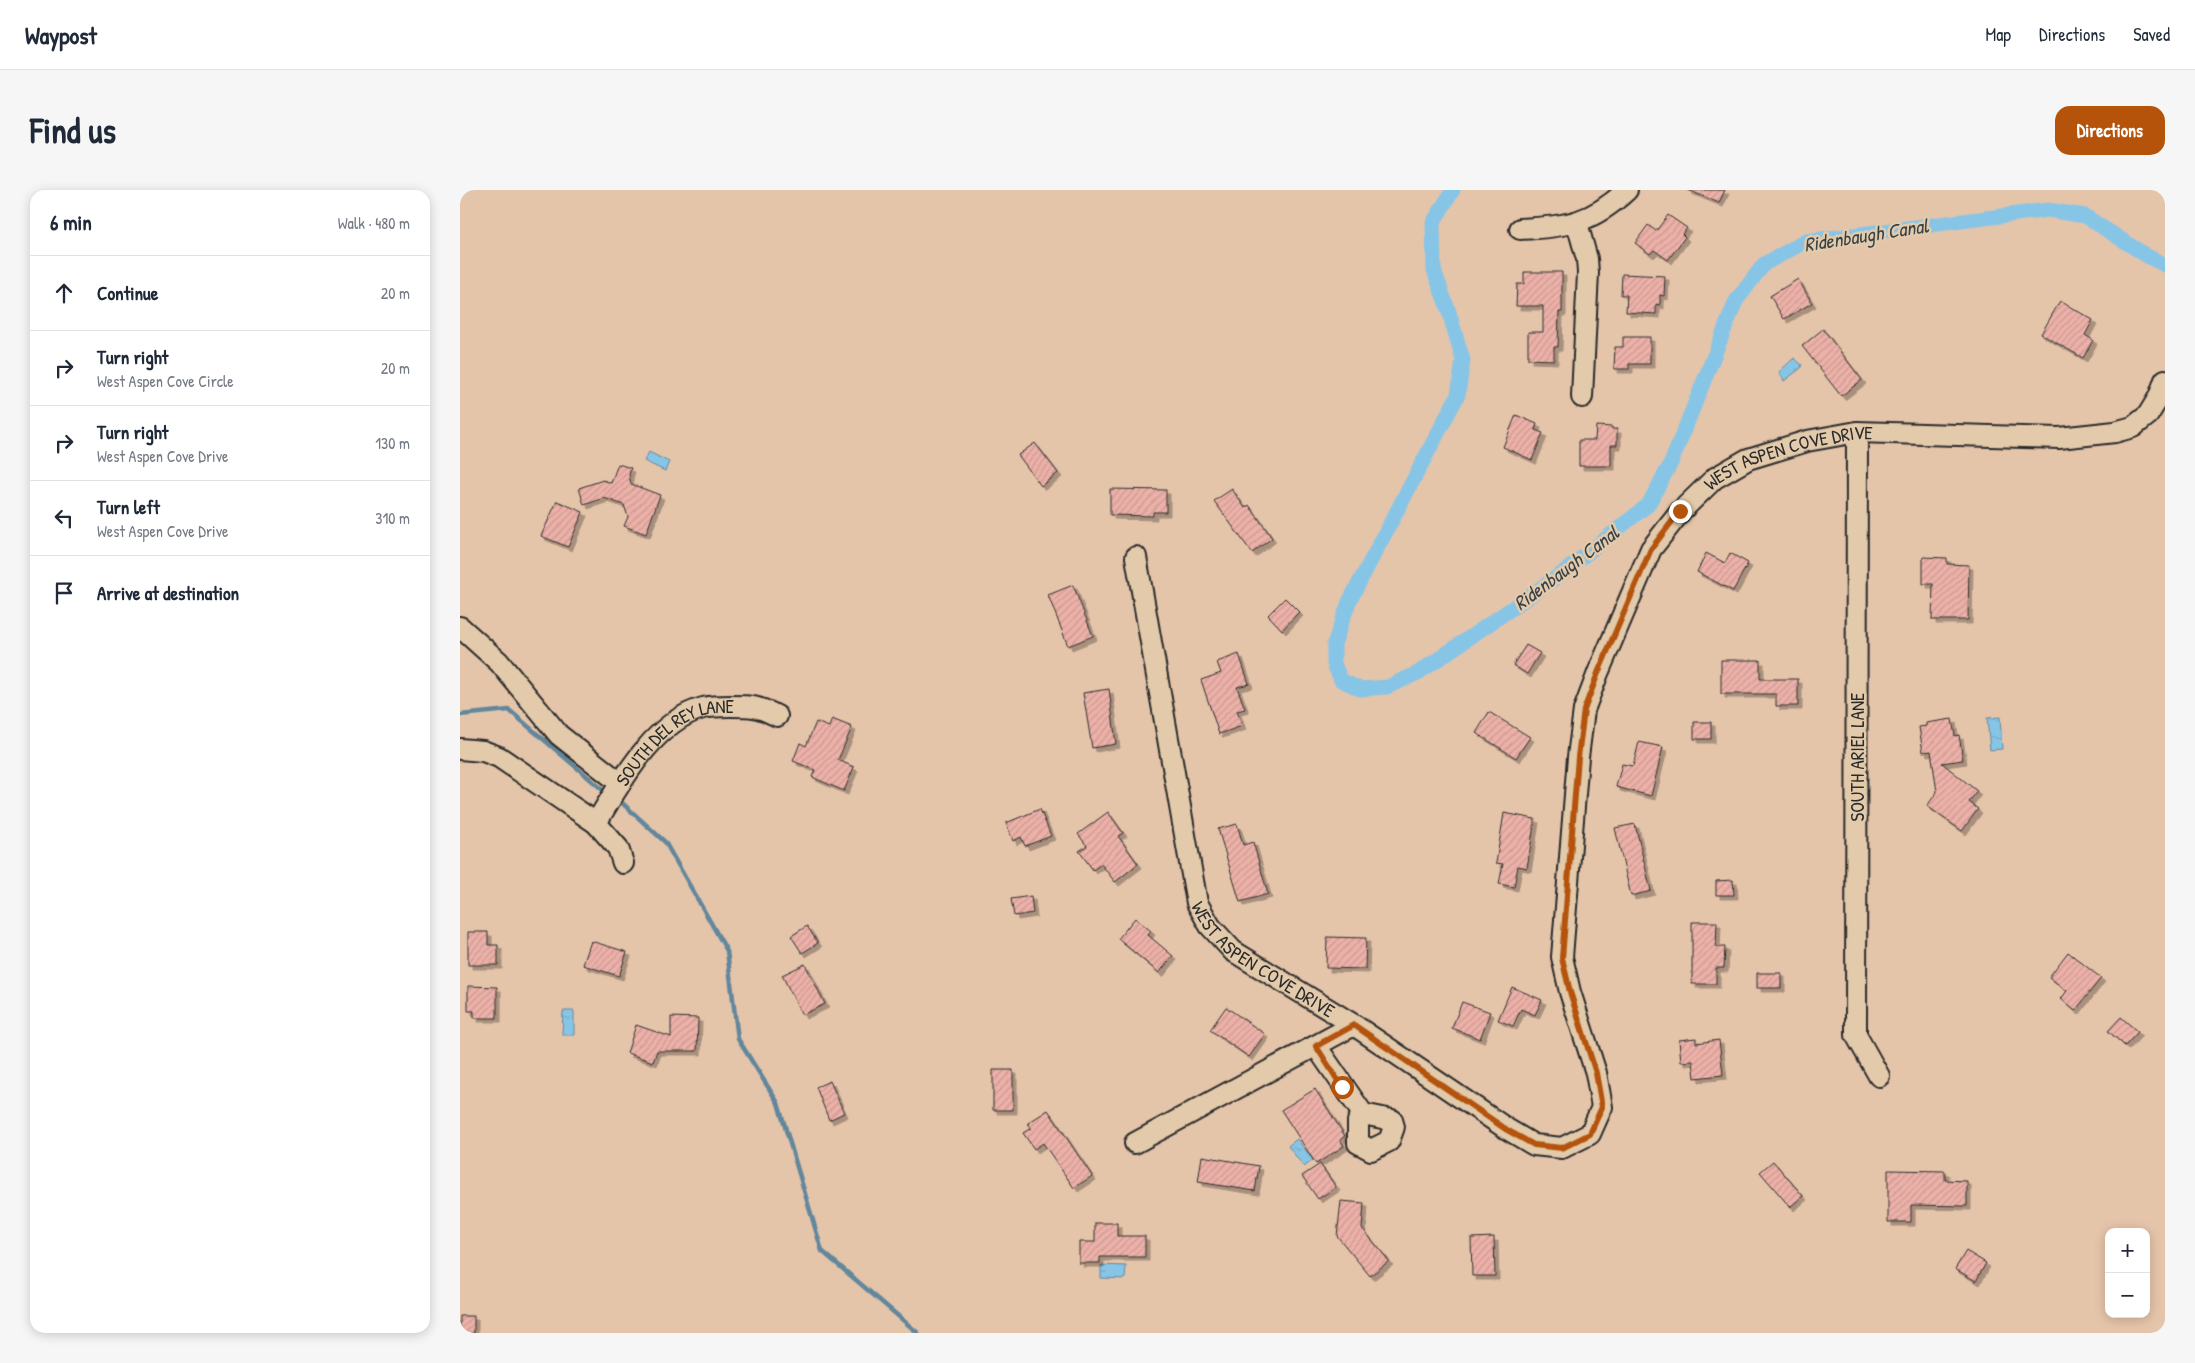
<!DOCTYPE html>
<html lang="en">
<head>
<meta charset="utf-8">
<style>
  :root { --surface:#fff; --page:#f6f6f7; --text:#1f2937; --muted:#747a83; --line:#e0e1e3; --accent:#b45309 }
  body { margin:0; font-family:"Patrick Hand",sans-serif; background:var(--page); color:var(--text) }
  .controls { position:absolute; right:15px; bottom:15px; display:grid; overflow:hidden; border-radius:10px; box-shadow:0 2px 12px #0003 }
  .controls button { width:45px; height:45px; display:grid; place-items:center; padding:0; border:0; border-bottom:1px solid var(--line); background:var(--surface); color:var(--text); font:25px sans-serif }
  .stop { position:absolute; width:15px; height:15px; margin:-11px; border:4px solid #b45309; border-radius:50%; background:#fff }
  .stop.end { background:#b45309; border-color:#fff; box-shadow:0 1px 5px #0008 }
  .list { margin:0; padding:0; list-style:none }
  h2 { display:flex; justify-content:space-between; align-items:center; height:65px; margin:0; padding:0 20px; font-size:21px }
  h2 small { font-size:16px; font-weight:400; color:var(--muted) }
  .list li { display:grid; grid-template-columns:32px 1fr auto; gap:15px; align-items:center; box-sizing:border-box; height:75px; padding:0 20px; border-top:1px solid var(--line) }
  .list b { display:block; font-size:19px; white-space:nowrap }
  .list p { margin:0; font-size:16px; white-space:nowrap; color:var(--muted) }
  .list em { font-size:16px; font-style:normal; color:var(--muted) }
  .icon { flex:none; width:28px; height:28px; fill:none; stroke:currentColor; stroke-width:2; stroke-linecap:round; stroke-linejoin:round }
  .map { position:relative; flex:none; width:1705px; height:1143px; overflow:hidden; border-radius:15px }
  header { display:flex; align-items:center; gap:30px; box-sizing:border-box; height:70px; padding:0 25px; background:var(--surface); border-bottom:1px solid var(--line) }
  header strong { font-size:24px }
  nav { display:flex; gap:28px; margin-inline-start:auto; font-size:18px }
  .intro { display:flex; align-items:center; justify-content:space-between; box-sizing:border-box; height:120px; padding:0 30px }
  h1 { margin:0; font-size:35px }
  .button { padding:12px 22px; border-radius:15px; background:var(--accent); color:#fff; font-size:18px; font-weight:700 }
  main { display:flex; gap:30px; padding:0 30px }
  aside { flex:1; background:var(--surface); border-radius:15px; box-shadow:0 2px 12px #0003 }
  .map>svg:first-child { display:block }
</style>
</head>
<body>
<header>
<strong>Waypost</strong>
<nav><a>Map</a><a>Directions</a><a>Saved</a></nav>
</header>
<div class="intro"><h1>Find us</h1><a class="button">Directions</a></div>
<main>
<aside>
<h2>6 min<small>Walk · 480 m</small></h2>
<ul class="list">
<li><svg class="icon" aria-label="ahead" viewBox="0 0 24 24"><path d="M12 20V5M6 11l6-6 6 6"/></svg><div><b>Continue</b></div><em>20 m</em></li>
<li><svg class="icon" aria-label="right" viewBox="0 0 24 24"><path d="M7 20v-9h11M14 6l5 5-5 5"/></svg><div><b>Turn right</b><p>West Aspen Cove Circle</p></div><em>20 m</em></li>
<li><svg class="icon" aria-label="right" viewBox="0 0 24 24"><path d="M7 20v-9h11M14 6l5 5-5 5"/></svg><div><b>Turn right</b><p>West Aspen Cove Drive</p></div><em>130 m</em></li>
<li><svg class="icon" aria-label="left" viewBox="0 0 24 24"><path d="M17 20v-9H6M10 6l-5 5 5 5"/></svg><div><b>Turn left</b><p>West Aspen Cove Drive</p></div><em>310 m</em></li>
<li><svg class="icon" aria-label="arrive" viewBox="0 0 24 24"><path d="M6 21V4h12l-3 4 3 4H6"/></svg><div><b>Arrive at destination</b></div></li>
</ul>
</aside>
<div class="map">
<svg width="1705" height="1143" viewBox="0 0 1705 1143">
  <defs>
    <pattern id="water-ripples" width="26" height="14" patternUnits="userSpaceOnUse" patternTransform="scale(1.25)"><rect width="26" height="14" fill="#87c5e7"/><path d="M2 4q2-2 4 0t4 0M15 11q2-2 4 0t4 0" fill="none" stroke="#75a9c6"/></pattern>
    <pattern id="building-hatch" width="6" height="6" patternUnits="userSpaceOnUse" patternTransform="scale(1.25)"><rect width="6" height="6" fill="#ecb1a8"/><path d="M-1 1l2-2M0 6l6-6M5 7l2-2" fill="none" stroke="#cb9891"/></pattern>
    <filter id="shadow"><feDropShadow dx="4" dy="4" stdDeviation="0" flood-color="#0004"/></filter>
  </defs>
  <rect width="100%" height="100%" fill="#e5c5aa"/>
  <filter id="ink" filterUnits="userSpaceOnUse"><feTurbulence type="fractalNoise" baseFrequency=".02" numOctaves="2"/><feDisplacementMap in="SourceGraphic" scale="10" xChannelSelector="R" yChannelSelector="G"/><feConvolveMatrix kernelMatrix="1 2 1 2 8 2 1 2 1" color-interpolation-filters="sRGB"/></filter>
  <g filter="url(#ink)">
    <path fill="url(#water-ripples)" stroke="#62879c" d="M1334,168L1342,175L1341,178L1324,191L1319,182Z
      M189,262L209,272L205,281L184,271Z
      M1540,527L1542,559L1530,560L1527,528Z
      M103,821H114V845H102Z
      M837,949L853,970L844,977L828,956Z
      M641,1075L666,1076L665,1089L641,1088Z"/>
    <g fill="none" stroke-linecap="round" stroke-linejoin="round">
      <path stroke="#62879c" stroke-width="4.5" d="M0,525L49,520L143,600
        M160,611L205,652L267,761L278,849L318,913L362,1061L458,1143"/>
      <path stroke="#87c5e7" stroke-width="15" d="M993,0L973,33L974,80L989,122L1003,170L998,205L889,412L874,454V474L881,490L900,499L927,497L958,483L1100,385L1188,315L1211,273L1276,111L1304,74L1346,51L1588,20L1625,26L1687,66L1705,75"/>
    </g>
    <path fill="url(#building-hatch)" stroke="#2b2b2b" filter="url(#shadow)" d="M1228,0H1265L1259,13Z
      M1208,25L1227,38L1222,44L1225,47L1208,70L1194,60L1190,64L1175,53L1188,35L1196,41Z
      M1064,82H1102V122H1099L1098,157H1094V170L1068,169V142H1083V116H1056L1057,94H1064Z
      M1162,84L1205,86L1204,106L1200,105V115L1196,114V124L1166,122L1167,105H1161Z
      M1338,89L1352,113L1324,129L1310,106Z
      M1600,111L1633,130L1625,145L1633,150L1623,168L1581,144Z
      M1363,139L1402,190L1381,206L1342,156Z
      M1163,147H1190V174H1169V179H1154L1155,157H1163Z
      M1056,225L1077,234L1075,240L1083,243L1072,270L1043,257Z
      M1136,236L1152,237V239H1157V255H1151V276H1119V250H1135Z
      M575,253L598,283L581,296L558,265Z
      M158,274L171,278L169,285L171,294L200,305L186,344L164,336L168,327L164,315L144,308L124,315L119,298L143,290L151,293Z
      M650,299L706,300V322H693V326L650,325Z
      M772,299L785,318L789,315L812,348L792,363L754,311Z
      M97,311L123,322L108,357L81,346Z
      M1246,363L1265,373L1270,363L1288,373L1273,401L1237,382Z
      M1463,367L1487,368V374L1509,375L1508,430H1472L1473,394H1463Z
      M613,395L633,446L608,456L588,405Z
      M825,408L839,422L822,440L808,425Z
      M1066,455L1080,463L1067,484L1053,475Z
      M779,464L789,494L777,497L785,519L777,521L782,536L759,544L741,490L761,483L757,472Z
      M1261,470H1300V489H1338V516H1316V504H1261Z
      M649,499L656,554L632,558L623,503Z
      M1029,522L1070,547L1056,568L1016,543Z
      M372,529L392,537L378,570L394,577L384,601L352,587L355,580L333,571L340,553L346,556L356,532L369,537Z
      M1492,529L1495,546L1499,545L1503,570L1482,573L1517,601L1509,612L1518,619L1502,641L1467,616L1477,602L1471,561L1463,562L1459,537L1466,536V533Z
      M1234,532H1251V549H1234Z
      M1179,552L1203,557L1191,606L1156,597L1162,574L1173,576Z
      M580,619L591,646L565,656L561,647L553,651L546,633Z
      M648,622L663,643L658,646L678,674L655,692L641,674L633,680L619,661L627,656L618,644Z
      M1044,623L1075,629L1067,678L1058,676L1054,697L1039,694L1043,674L1036,673Z
      M777,634L783,655L793,652L808,704L780,712L758,639Z
      M1175,634L1191,701L1171,706L1155,638Z
      M1273,690L1274,705H1256V691Z
      M571,706L573,723L554,726L551,709Z
      M675,728L691,741L688,745L713,766L699,783L658,749Z
      M1232,732H1257L1256,757H1265L1264,778H1256V794H1232Z
      M347,736L358,753L342,763L331,746Z
      M8,742H28V755H38V775H8Z
      M867,747L906,748L905,779L866,778Z
      M131,751L167,762L159,786L123,775Z
      M1608,762L1641,788L1615,821L1601,809L1607,801L1589,787Z
      M345,774L365,814L342,825L322,785Z
      M1297,783H1321V798H1297Z
      M8,796L37,797V828H14V821H8Z
      M1052,797L1082,810L1075,825L1061,819L1053,836L1038,830Z
      M1002,812L1030,822L1020,849L992,838Z
      M766,817L805,844L789,867L750,840Z
      M211,827L238,828L237,861H197L193,872L167,863L176,835L211,847Z
      M1661,827L1678,842L1665,856L1648,841Z
      M1236,848V853L1259,850L1263,885L1235,888L1233,871L1221,872L1219,850Z
      M533,880H553V920H533Z
      M370,891L384,923L369,930L356,897Z
      M855,899L885,946L880,950L884,956L856,974L821,920Z
      M588,920L632,986L614,998L583,953L574,959L563,943L571,938L568,933Z
      M742,966L799,976L795,1001L738,992Z
      M1313,971L1343,1006L1330,1017L1300,982Z
      M860,974L876,997L858,1009L842,986Z
      M1428,980L1485,981V990L1507,991V1016L1451,1015V1032H1428Z
      M881,1011L904,1013L902,1038L929,1071L910,1086L877,1046Z
      M635,1033H657V1046H685V1067H640V1073H619V1052H635Z
      M1034,1047L1035,1086H1012L1011,1048Z
      M1506,1061L1526,1073L1516,1091L1495,1079Z
      M0,1126H14V1143H0Z"/>
    <g fill="none" stroke-linecap="round" stroke-linejoin="round">
      <g stroke="#2b2b2b" stroke-width="24">
        <g id="minor">
          <path d="M1117,33L1127,69L1128,83L1122,207"/>
          <path d="M1060,39C1107,37 1132,33 1167,0"/>
          <path d="M1397,242L1396,845L1419,886"/>
          <path id="s1" d="M676,367L737,713L750,736L773,761L894,835L1047,939L1074,955L1102,958L1130,944L1142,917L1136,883L1110,802L1102,767L1118,567L1124,520L1138,483L1191,359L1221,321L1255,288L1288,269L1347,251L1397,242L1599,248L1655,242L1673,237L1688,225L1699,207L1705,190"/>
          <path d="M0,437L39,472L99,545L160,593"/>
          <path d="M0,559L23,561L39,567L136,633L158,658L163,673"/>
          <path id="s2" d="M136,633C161,592 194,531 243,518C251,516 261,516 270,516C292,516 298,516 317,526"/>
          <path d="M856,856L903,924L932,930L934,937L929,951L911,960L898,953V931L903,924"/>
          <path d="M675,953L894,835"/>
        </g>
      </g>
      <use href="#minor" stroke="#e3caab" stroke-width="20"/>
    </g>
  </g>
  <g fill="none" stroke-linecap="round" stroke-linejoin="round" filter="url(#ink)">
    <path stroke="#b45309" stroke-width="6" d="M882,897L856,856L894,835L1047,940L1074,955L1102,958L1130,944L1142,917L1136,883L1110,802L1102,768L1118,567L1124,520L1138,483L1191,359L1220,321"/>
  </g>
  <g text-anchor="middle" stroke-width="5" stroke-linejoin="round" paint-order="stroke">
    <g font-size="19" fill="#2b2b2b" stroke="#e3caab">
      <text dy="7" stroke="none"><textPath href="#s1" startOffset="1610">WEST ASPEN COVE DRIVE</textPath></text>
      <text dy="7" stroke="none"><textPath href="#s2" startOffset="119">SOUTH DEL REY LANE</textPath></text>
      <text transform="translate(1397 567) rotate(-90)" y="7">SOUTH ARIEL LANE</text>
      <text dy="7" stroke="none"><textPath href="#s1" startOffset="440">WEST ASPEN COVE DRIVE</textPath></text>
    </g>
    <g font-size="20" font-style="italic" fill="#394247" stroke="#e3caab">
      <text transform="translate(1406 45) rotate(-9)" y="7">Ridenbaugh Canal</text>
      <text transform="translate(1106 378) rotate(-37)" y="7">Ridenbaugh Canal</text>
    </g>
  </g>
</svg>
<div class="controls">
<button>+</button>
<button>−</button>
</div>
<div class="stop" style="left:882px;top:897px"></div>
<div class="stop end" style="left:1220px;top:321px"></div>
</div>
</main>
</body>
</html>
